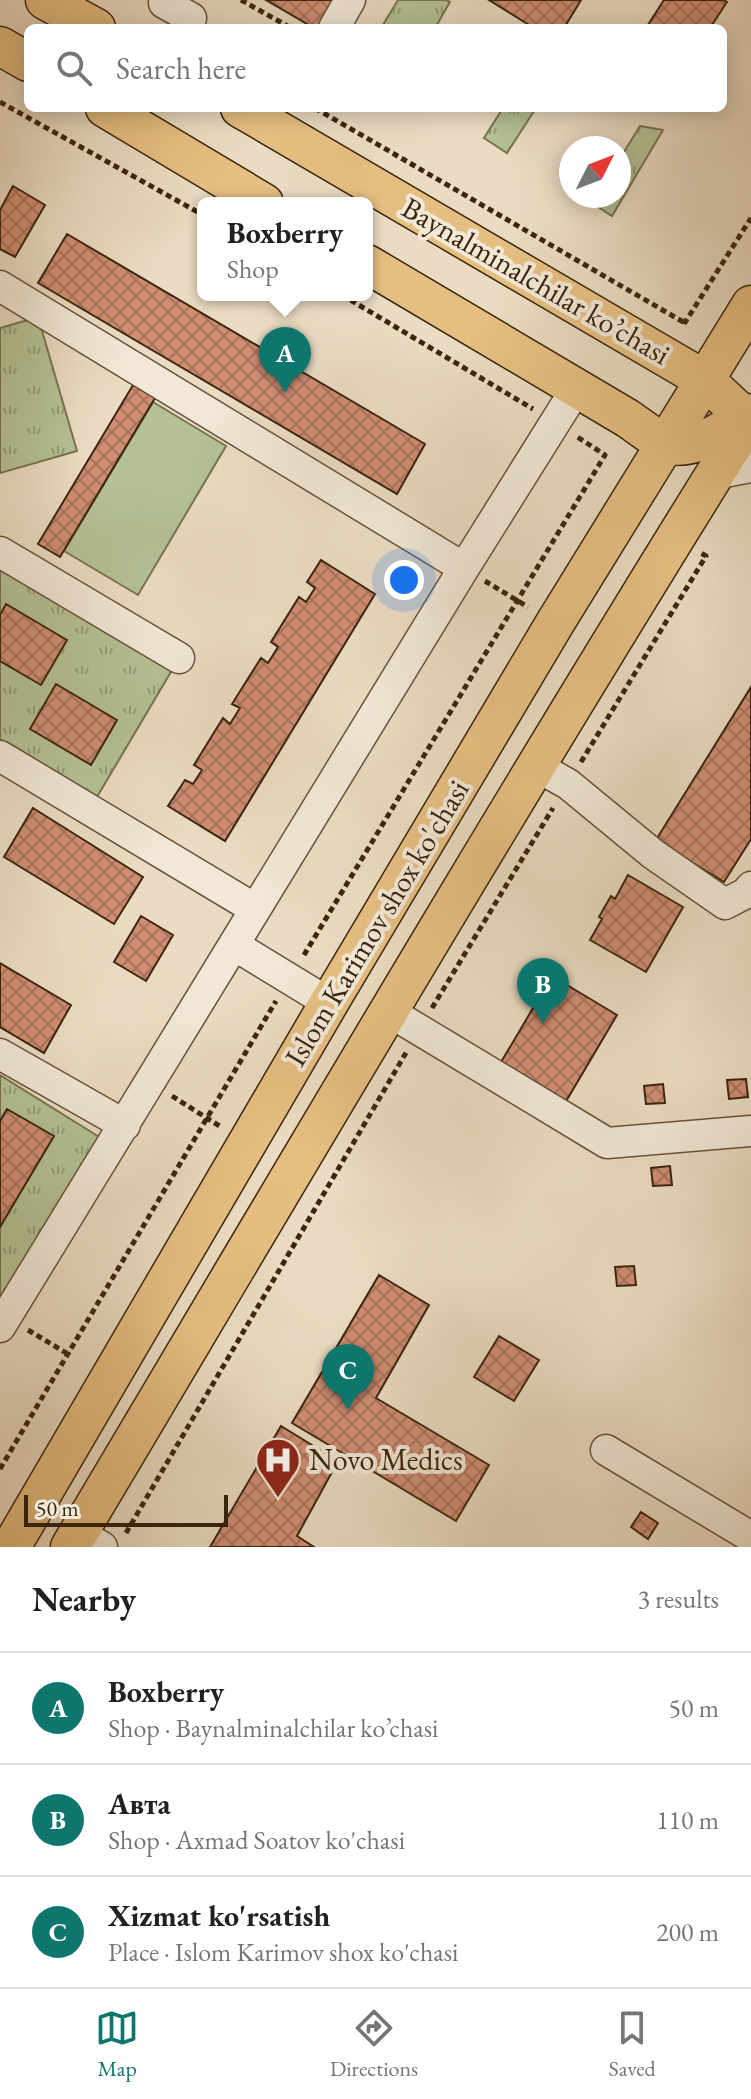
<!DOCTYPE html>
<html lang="en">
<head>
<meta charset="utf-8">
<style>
  :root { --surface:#fff; --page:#f6f6f6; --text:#202124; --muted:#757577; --line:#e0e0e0; --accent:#0f766e }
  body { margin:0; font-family:"EB Garamond",serif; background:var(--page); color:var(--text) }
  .compass { position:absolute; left:559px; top:136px; width:72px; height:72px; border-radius:50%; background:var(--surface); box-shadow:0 4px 20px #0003; rotate:48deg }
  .scale { position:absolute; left:24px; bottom:20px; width:204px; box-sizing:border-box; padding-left:8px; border:4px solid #3b250d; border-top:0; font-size:22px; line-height:28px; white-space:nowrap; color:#3b250d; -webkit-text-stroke:6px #f1e8d7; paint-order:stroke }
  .you { position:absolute; left:404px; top:580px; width:28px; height:28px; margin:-20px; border:6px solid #fff; border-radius:50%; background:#1a73e8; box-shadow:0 0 0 12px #1a73e833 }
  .badge { display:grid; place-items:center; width:52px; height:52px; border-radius:50%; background:var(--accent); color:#fff; font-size:26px; font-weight:700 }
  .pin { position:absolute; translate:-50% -66px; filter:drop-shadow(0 2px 4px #0008) }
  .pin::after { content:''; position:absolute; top:42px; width:28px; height:24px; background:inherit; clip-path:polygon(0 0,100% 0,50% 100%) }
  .popup { position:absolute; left:197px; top:197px; width:176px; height:104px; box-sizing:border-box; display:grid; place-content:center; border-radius:12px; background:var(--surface); filter:drop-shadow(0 2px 6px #0005); font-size:26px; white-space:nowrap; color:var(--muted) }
  .popup b { font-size:30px; color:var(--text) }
  .popup::after { content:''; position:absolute; left:50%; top:100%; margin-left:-16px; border:16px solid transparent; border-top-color:var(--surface) }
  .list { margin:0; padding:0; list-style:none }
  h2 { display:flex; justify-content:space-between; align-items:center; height:104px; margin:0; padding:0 32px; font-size:34px }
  h2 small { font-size:26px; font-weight:400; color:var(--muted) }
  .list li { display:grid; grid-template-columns:52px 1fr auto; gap:24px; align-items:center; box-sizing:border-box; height:112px; padding:0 32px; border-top:2px solid var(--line) }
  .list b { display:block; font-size:30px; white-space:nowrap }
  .list p { margin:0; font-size:26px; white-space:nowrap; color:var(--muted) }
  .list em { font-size:26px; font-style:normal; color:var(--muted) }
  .icon { flex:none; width:44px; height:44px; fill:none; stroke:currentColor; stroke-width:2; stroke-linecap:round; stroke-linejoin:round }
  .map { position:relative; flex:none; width:751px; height:1547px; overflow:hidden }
  .search { position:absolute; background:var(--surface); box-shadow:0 4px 20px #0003; left:24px; right:24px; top:24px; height:88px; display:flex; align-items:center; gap:20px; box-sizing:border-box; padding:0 28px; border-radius:12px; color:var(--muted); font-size:30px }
  .sheet { height:440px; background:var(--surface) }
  nav { display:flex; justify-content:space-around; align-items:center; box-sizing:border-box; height:112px; border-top:2px solid var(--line); background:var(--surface); font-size:22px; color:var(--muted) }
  nav a { display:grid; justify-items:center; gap:4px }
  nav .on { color:var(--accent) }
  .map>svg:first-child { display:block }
</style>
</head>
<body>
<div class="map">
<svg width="751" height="1547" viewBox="0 0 751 1547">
  <defs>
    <pattern id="grass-tufts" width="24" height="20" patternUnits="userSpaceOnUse" patternTransform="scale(2)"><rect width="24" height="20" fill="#b4c195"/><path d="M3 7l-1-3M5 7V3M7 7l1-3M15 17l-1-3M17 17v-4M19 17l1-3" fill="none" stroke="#949d78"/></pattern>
    <pattern id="building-cross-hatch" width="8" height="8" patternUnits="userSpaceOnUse" patternTransform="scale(2)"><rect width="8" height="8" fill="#cf8d73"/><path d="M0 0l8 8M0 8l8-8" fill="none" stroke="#a9735d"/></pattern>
  </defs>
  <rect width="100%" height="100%" fill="#eadbc2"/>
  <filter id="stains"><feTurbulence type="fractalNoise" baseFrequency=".0025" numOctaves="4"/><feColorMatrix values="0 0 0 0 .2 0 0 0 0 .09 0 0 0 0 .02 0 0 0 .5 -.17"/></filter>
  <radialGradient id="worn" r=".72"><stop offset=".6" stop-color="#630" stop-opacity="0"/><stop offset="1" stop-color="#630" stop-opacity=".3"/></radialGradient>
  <path fill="url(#grass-tufts)" stroke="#787351" stroke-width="2" d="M398,0H446L450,2L435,28H381Z
    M503,108H536L507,153L484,138Z
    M640,126L663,130L612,216L592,203L597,196H619V160Z
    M38,317L77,451L0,473V328Z
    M0,561L175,665L97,797L0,739Z
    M0,1075L104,1140L0,1308Z"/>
  <path fill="#b4c195" stroke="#787351" stroke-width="2" d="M153,402L226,446L138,595L64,551Z"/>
  <path fill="url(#building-cross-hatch)" stroke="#3b250d" stroke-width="2" d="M266,0H343L327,28H314Z
    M489,0H581L564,28H534Z
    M664,0H723L727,2L710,28H646Z
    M13,186L45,205L15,257L0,249V210Z
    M67,234L425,444L397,494L38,283Z
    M133,385L155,398L60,557L38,544Z
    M321,560L375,594L225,841L168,806L185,780L193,784L202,770L194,765L223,718L230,724L240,708L232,704L261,658L268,663L278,647L271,642L299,597L306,602L315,588L307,582Z
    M6,604L67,640L41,685L0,661V615Z
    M56,684L117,720L91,765L30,729Z
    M751,687V839L724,882L656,840Z
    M33,808L143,877L114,924L4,857Z
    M628,875L683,907L646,972L590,940L602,919L599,917L611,896L615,899Z
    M141,916L173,935L146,981L114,962Z
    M0,963L71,1005L44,1053L0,1027Z
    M552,976L617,1015L562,1108L497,1069Z
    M746,1079L748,1097L729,1099L727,1080Z
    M663,1084L665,1103L646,1104L644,1086Z
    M7,1109L54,1136L0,1227V1121Z
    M670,1166L672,1185L653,1186L651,1168Z
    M634,1266L636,1285L617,1286L615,1267Z
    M379,1275L429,1305L376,1398L489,1465L456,1521L292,1423Z
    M499,1336L539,1360L514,1401L474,1377Z
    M281,1426L338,1461L297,1536L314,1547H210Z
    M641,1512L658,1523L648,1539L631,1527Z"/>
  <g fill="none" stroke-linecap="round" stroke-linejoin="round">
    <g stroke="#67523a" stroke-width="33">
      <path id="minor" d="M164,3L191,18L185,28
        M334,28L350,0
        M0,286L464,568
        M714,474L751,467
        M0,552L179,658
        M0,756L255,909
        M536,766L568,784L653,854L725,904L746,893L751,887
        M234,945L329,1003
        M388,1011L607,1143L751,1131
        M0,1054L125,1125
        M0,1327L464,568L576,389
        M606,1450L751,1537
        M78,1533L102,1547"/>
    </g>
    <g stroke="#3b250d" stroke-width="41">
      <path id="major" d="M45,0L96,28
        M0,46L28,62
        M105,108L264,203
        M240,108L705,380L748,420
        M367,264L627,418C639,426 652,437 665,443C690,454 727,429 746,413
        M11,1547L329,1003L555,623L751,305
        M70,1547C295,1169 518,789 751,416"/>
    </g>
    <path stroke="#3b250d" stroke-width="5" stroke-dasharray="6 4" stroke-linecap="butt" d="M241,0L291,28
      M0,102L203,215
      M315,108L685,323
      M342,295L533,409
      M684,324L751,218
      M485,581L528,607
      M581,762L706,556L701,553
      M304,955L605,455L576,436
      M432,1008L553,808
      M172,1096L221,1127
      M28,1330L68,1354
      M0,1469L276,1001
      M126,1533L407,1051"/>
    <use href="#minor" stroke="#f1e8d7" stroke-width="30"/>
    <use href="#major" stroke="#e5be81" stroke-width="38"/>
  </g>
  <defs>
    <g id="hospital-pin" transform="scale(2.3)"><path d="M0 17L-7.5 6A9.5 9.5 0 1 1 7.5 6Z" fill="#8f2418" stroke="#f1e8d7"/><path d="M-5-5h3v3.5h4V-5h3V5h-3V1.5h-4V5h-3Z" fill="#fff"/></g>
  </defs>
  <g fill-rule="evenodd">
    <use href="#hospital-pin" x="278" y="1460"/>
  </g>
  <g text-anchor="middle" stroke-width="8" stroke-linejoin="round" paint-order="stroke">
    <g font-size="30" fill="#3b250d" stroke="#f1e8d7">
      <text transform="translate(536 281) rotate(30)" y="10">Baynalminalchilar ko’chasi</text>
      <text transform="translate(377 923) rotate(-59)" y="10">Islom Karimov shox ko'chasi</text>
    </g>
    <g font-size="30" fill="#3b250d" stroke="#f1e8d7" text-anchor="start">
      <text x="309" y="1470">Novo Medics</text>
    </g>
  </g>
  <rect width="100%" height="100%" filter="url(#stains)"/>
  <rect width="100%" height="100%" fill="url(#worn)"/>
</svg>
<svg class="compass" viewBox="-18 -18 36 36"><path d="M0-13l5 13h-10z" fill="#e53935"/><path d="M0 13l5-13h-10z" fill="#757577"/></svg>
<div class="scale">50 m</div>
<div class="you"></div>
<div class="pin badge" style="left:285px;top:393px">A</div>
<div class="popup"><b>Boxberry</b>Shop</div>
<div class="pin badge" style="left:543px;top:1024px">B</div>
<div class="pin badge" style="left:348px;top:1410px">C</div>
<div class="search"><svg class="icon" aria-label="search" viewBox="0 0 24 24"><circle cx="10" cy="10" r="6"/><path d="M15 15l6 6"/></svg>Search here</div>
</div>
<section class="sheet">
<h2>Nearby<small>3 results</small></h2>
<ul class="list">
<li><span class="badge">A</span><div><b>Boxberry</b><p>Shop · Baynalminalchilar ko’chasi</p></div><em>50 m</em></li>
<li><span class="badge">B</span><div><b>Авта</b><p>Shop · Axmad Soatov ko'chasi</p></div><em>110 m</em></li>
<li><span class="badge">C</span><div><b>Xizmat ko'rsatish</b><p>Place · Islom Karimov shox ko'chasi</p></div><em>200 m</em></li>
</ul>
</section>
<nav>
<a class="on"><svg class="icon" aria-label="map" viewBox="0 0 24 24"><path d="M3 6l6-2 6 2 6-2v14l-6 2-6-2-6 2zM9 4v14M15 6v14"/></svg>Map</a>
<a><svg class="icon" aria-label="directions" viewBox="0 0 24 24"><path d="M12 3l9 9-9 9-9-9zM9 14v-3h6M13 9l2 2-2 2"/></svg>Directions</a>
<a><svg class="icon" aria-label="saved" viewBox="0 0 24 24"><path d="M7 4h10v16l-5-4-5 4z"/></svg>Saved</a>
</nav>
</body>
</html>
